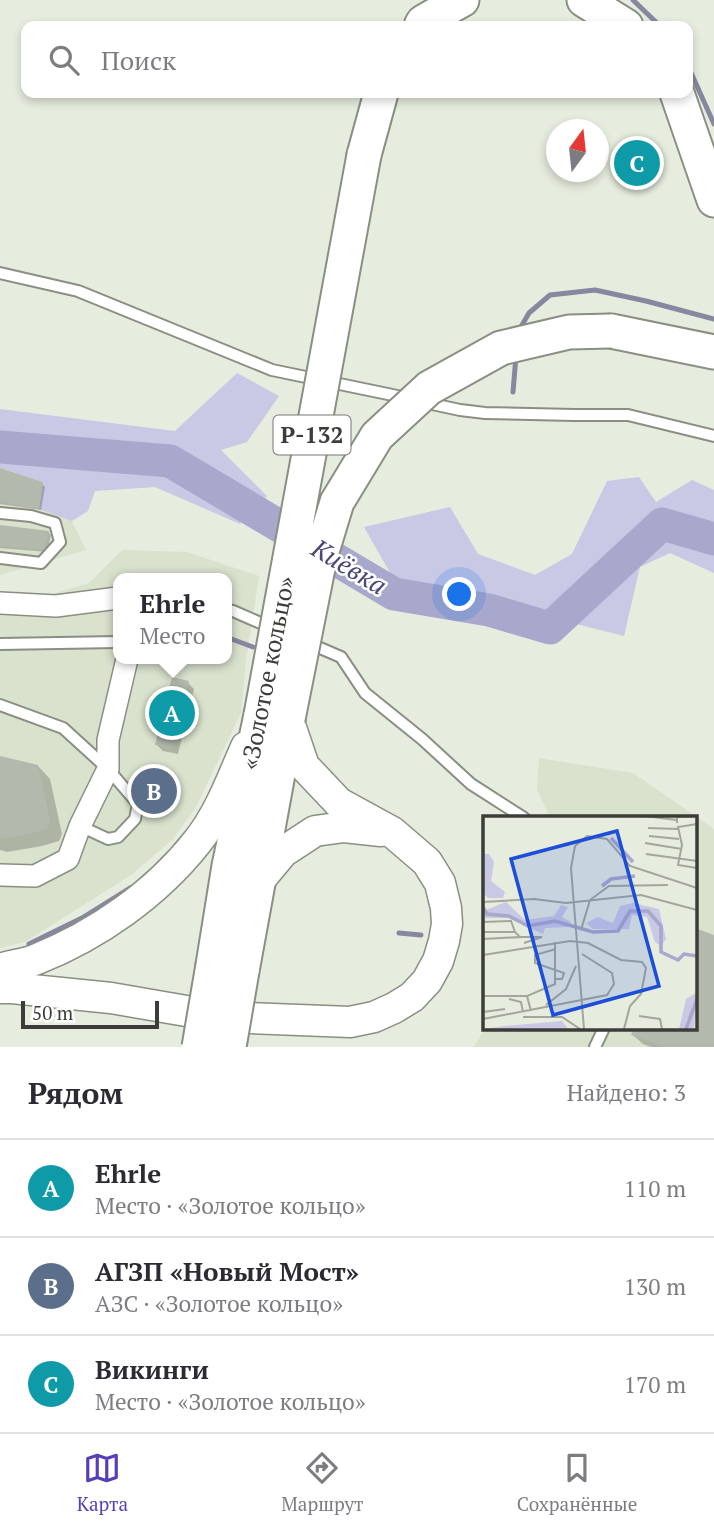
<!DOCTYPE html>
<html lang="ru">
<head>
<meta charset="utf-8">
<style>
  :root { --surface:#fff; --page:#f2f2f3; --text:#2b2b33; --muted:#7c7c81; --line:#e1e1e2; --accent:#573eb6 }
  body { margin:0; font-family:"PT Serif",serif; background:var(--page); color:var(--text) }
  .compass { position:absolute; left:546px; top:119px; width:63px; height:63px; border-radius:50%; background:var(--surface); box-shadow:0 4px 10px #0003; rotate:15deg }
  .scale { position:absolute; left:21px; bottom:18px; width:138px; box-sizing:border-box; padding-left:7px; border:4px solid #3b3d38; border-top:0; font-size:19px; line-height:24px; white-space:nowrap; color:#3b3d38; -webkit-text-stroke:5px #fff; paint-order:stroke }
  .you { position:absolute; left:460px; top:595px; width:24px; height:24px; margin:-18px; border:5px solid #fff; border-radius:50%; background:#1a73e8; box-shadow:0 0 0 10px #1a73e833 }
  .badge { display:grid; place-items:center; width:46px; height:46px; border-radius:50%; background:var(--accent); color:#fff; font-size:23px; font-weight:700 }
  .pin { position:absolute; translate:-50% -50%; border:4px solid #fff; box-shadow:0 2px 7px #0006 }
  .popup { position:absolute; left:113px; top:573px; width:119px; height:91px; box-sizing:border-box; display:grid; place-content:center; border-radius:14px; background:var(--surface); filter:drop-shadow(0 2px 5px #0005); font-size:23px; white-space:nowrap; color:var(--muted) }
  .popup b { font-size:26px; color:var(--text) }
  .popup::after { content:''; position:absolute; left:50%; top:100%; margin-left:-14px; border:14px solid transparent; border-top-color:var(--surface) }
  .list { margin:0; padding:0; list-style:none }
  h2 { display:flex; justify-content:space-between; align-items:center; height:91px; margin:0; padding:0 28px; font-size:30px }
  h2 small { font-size:23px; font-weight:400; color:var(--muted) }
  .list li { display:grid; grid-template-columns:46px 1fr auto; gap:21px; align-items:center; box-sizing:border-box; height:98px; padding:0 28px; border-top:2px solid var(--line) }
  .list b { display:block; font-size:26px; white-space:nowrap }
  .list p { margin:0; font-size:23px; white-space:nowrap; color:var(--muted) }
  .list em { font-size:23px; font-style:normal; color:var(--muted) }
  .icon { flex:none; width:38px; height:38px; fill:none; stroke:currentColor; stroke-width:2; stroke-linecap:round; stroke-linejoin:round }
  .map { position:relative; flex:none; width:714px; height:1047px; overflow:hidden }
  .search { position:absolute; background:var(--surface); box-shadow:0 4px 10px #0003; left:21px; right:21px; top:21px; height:77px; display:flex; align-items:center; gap:18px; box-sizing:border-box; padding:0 24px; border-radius:14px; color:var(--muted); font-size:26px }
  .sheet { height:385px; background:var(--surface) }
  nav { display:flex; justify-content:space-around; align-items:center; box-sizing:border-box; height:98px; border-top:2px solid var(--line); background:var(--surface); font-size:19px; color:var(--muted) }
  nav a { display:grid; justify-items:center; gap:4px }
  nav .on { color:var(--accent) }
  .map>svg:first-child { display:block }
</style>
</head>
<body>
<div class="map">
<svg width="714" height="1047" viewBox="0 0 714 1047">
  <rect width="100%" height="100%" fill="#e6ecde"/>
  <path fill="#d9e2cd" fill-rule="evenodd" d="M0,468L55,487L86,550L0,575Z
    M122,550L187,552L259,576L246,660L241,713L195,809L172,840L131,875L25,942L0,948V597L46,596L89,583ZM118,578H226V659H118Z
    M539,758L633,773L714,829V1047H474L485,1028H695V818H549V815L537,790Z"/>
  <path fill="#c9c8e5" d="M237,373L279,396L247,442L221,450L267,496L240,524L155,487L95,491L88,511L72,521L39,509L43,482L0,468V409L175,431Z
    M639,477L656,502L692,480L714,490V573L670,553L640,567L624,636L393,578L364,527L450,507L478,554L535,575L572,554L607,481Z"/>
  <path fill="#0003" d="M0,470L42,484L45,487L41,510L0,504Z
    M0,526L48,532L51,535L47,552L0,548Z
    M188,683L194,689L178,754L163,751L157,745Z
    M0,758L38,766L50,779L62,834L59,841L42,846L7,852L0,850Z
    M140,783L157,796L152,802L138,791Z
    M695,930L714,937V1047H651L643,1044L633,1035L636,1028H695Z
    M582,1028H591L598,1030L600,1034Z"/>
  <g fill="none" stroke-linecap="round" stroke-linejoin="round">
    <path stroke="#8787a0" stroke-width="5" d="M633,0L660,26
      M688,66L714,124
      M518,332L529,313L550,295L595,290L646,301L714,319
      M513,392L516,356
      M226,637L253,647
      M399,933L421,935
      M29,944L82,918L130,888"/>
    <path stroke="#a8a7cc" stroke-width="33" d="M0,447L170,461L394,594L489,610L550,628L662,524L714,539"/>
  </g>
  <path fill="#b3b9ac" d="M0,468L43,482L39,509L0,502Z
    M0,525L49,531L44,550L0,546Z
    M172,677L189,681L172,749L155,745Z
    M0,756L38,765L50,820L47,829L29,834L0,839Z
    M139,780L155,792L149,801L133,789Z
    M695,928L714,935V1047H665L631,1035L634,1028H695Z"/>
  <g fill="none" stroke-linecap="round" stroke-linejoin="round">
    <g stroke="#898f82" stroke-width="14">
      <path id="service" d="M0,273L78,291L272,370L407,398
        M423,402L460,410L485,413L574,415H628L714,436
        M0,513L31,516L55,523L60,542L41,563L0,558
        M226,610L233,611L272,628
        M306,642L341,657L365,693L422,739L471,784L524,818
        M0,644L118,642
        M0,705L63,728L108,769L138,804L135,819L118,837L108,839L80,826
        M595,1047L604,1028"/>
    </g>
    <g stroke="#898f82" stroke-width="24">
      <path id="minor" d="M0,603L56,606L118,598
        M0,875L35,876L68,859L80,826L108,769V740L127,659"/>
    </g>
    <g stroke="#898f82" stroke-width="33">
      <path id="secondary" d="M258,882L283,852L315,831L344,827L381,831
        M0,969C12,965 25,964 37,959C97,935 156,894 197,842C219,815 232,779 246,747
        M0,988H12L111,998L221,1017L350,1022L374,1017L394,1008L412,997L427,981L438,961L444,941L447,924L446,908L440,883L427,862L392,832L339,803L304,766L288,719"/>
    </g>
    <g stroke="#898f82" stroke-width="37">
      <path id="trunk" d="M584,0L626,26
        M421,26L423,22L462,0
        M677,93L714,200
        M364,155L381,93
        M611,331L714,352
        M213,965L229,866L261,715
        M242,971L288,719"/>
    </g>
    <use href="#service" stroke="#fff" stroke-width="10"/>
    <use href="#minor" stroke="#fff" stroke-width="21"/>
    <use href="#secondary" stroke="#fff" stroke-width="30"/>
    <use href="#trunk" stroke="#fff" stroke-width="33"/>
    <g stroke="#898f82" stroke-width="37" stroke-linecap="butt">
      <path id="trunk-bridge" d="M261,715L364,155
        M288,719L320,558L337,502L377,436L429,388L501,348L569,332L611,331
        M199,1047L213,965
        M229,1047L242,971"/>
    </g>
    <use href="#trunk-bridge" stroke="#fff" stroke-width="33"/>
  </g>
  <g text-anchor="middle" stroke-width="5" stroke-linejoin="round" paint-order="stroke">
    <rect fill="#fff" stroke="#767774" stroke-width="2" x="273.5" y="415.5" width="77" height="39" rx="5"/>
    <g font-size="23" font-weight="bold" fill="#3b3d38">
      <text x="312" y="443">Р-132</text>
    </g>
    <g font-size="24" fill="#3b3d38" stroke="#fff">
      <text transform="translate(268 673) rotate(-79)" y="8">«Золотое кольцо»</text>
    </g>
    <g font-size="26" font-style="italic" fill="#4a4679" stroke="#fff">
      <text transform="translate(349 567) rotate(31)" y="9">Киёвка</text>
    </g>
  </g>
  <g transform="translate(483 816)">
    <rect width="214" height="214" fill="#e6ecde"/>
    <path d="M0,38H6L11,46L8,65L22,76L20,82H5L0,77ZM23,86L42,104L71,100L78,89L85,91L79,101L88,106L85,111L62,112L60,118L25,102H0V95ZM150,87L176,93L183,123L178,130L172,126L164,101L149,99L146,113H110L103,107L115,101L130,107L137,90ZM213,177L211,213H196L203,183ZM79,205L85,213H1L22,210Z" fill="#c9c8e5"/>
    <path fill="none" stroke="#a8a7cc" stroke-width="3.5" d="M128,22L150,46M119,70L128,63L152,60M0,91L4,98L26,100L45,110L72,105L110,116L135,115L147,95H165L178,110V136L195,144L201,138L214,140M203,213L214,183"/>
    <path fill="none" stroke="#a2a69c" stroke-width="2" d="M161,0L194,4M194,7V1L209,0M214,8L195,11L199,29L195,49L214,52M165,12L195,13M166,20L196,23M162,27L199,33M163,38L214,45M0,86L51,83L83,87L158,79L214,94M0,106L28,105L32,116M98,114L107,84L126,70L185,69M0,116H32L37,121L0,123M37,121H59L41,127M0,139L87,125L105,127L138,144L159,146L163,152L158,178L147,190L141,213M73,163H79L81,157L52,147V139L73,133M0,180H44M26,183L38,186L40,196M63,189L83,173L93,150M48,195L44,180L72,168V126M0,196L22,193M156,200L177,203L179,213M40,201H79L97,213M0,203L124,179L131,168L129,157L99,138M101,213L88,52L92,30L104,20L124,23L147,50L214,72"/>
    <path fill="#1d4ed8" fill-opacity="0.15" stroke="#1d4ed8" stroke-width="3.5" d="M134,15L176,170L70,199L28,43Z"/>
    <rect width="214" height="214" fill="none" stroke="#3b3d38" stroke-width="3.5"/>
  </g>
</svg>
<svg class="compass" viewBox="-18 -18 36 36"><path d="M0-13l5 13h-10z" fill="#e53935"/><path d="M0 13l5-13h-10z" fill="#7c7c81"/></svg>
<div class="scale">50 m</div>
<div class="you"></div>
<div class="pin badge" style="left:172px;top:713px;background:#0f9aa8">A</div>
<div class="popup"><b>Ehrle</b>Место</div>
<div class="pin badge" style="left:154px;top:791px;background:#5c6f8a">B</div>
<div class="pin badge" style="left:637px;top:163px;background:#0f9aa8">C</div>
<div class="search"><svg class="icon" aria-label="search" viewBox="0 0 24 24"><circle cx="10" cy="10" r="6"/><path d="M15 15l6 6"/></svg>Поиск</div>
</div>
<section class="sheet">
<h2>Рядом<small>Найдено: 3</small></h2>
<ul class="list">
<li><span class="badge" style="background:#0f9aa8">A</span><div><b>Ehrle</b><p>Место · «Золотое кольцо»</p></div><em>110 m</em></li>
<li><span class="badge" style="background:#5c6f8a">B</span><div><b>АГЗП «Новый Мост»</b><p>АЗС · «Золотое кольцо»</p></div><em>130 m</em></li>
<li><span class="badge" style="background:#0f9aa8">C</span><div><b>Викинги</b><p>Место · «Золотое кольцо»</p></div><em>170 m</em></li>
</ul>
</section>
<nav>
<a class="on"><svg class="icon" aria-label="map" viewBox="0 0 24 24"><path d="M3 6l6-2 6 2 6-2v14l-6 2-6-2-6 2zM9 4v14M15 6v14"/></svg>Карта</a>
<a><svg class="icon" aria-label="directions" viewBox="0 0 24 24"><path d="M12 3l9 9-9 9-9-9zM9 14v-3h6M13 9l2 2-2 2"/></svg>Маршрут</a>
<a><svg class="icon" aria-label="saved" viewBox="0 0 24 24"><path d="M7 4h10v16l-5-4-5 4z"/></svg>Сохранённые</a>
</nav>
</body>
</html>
